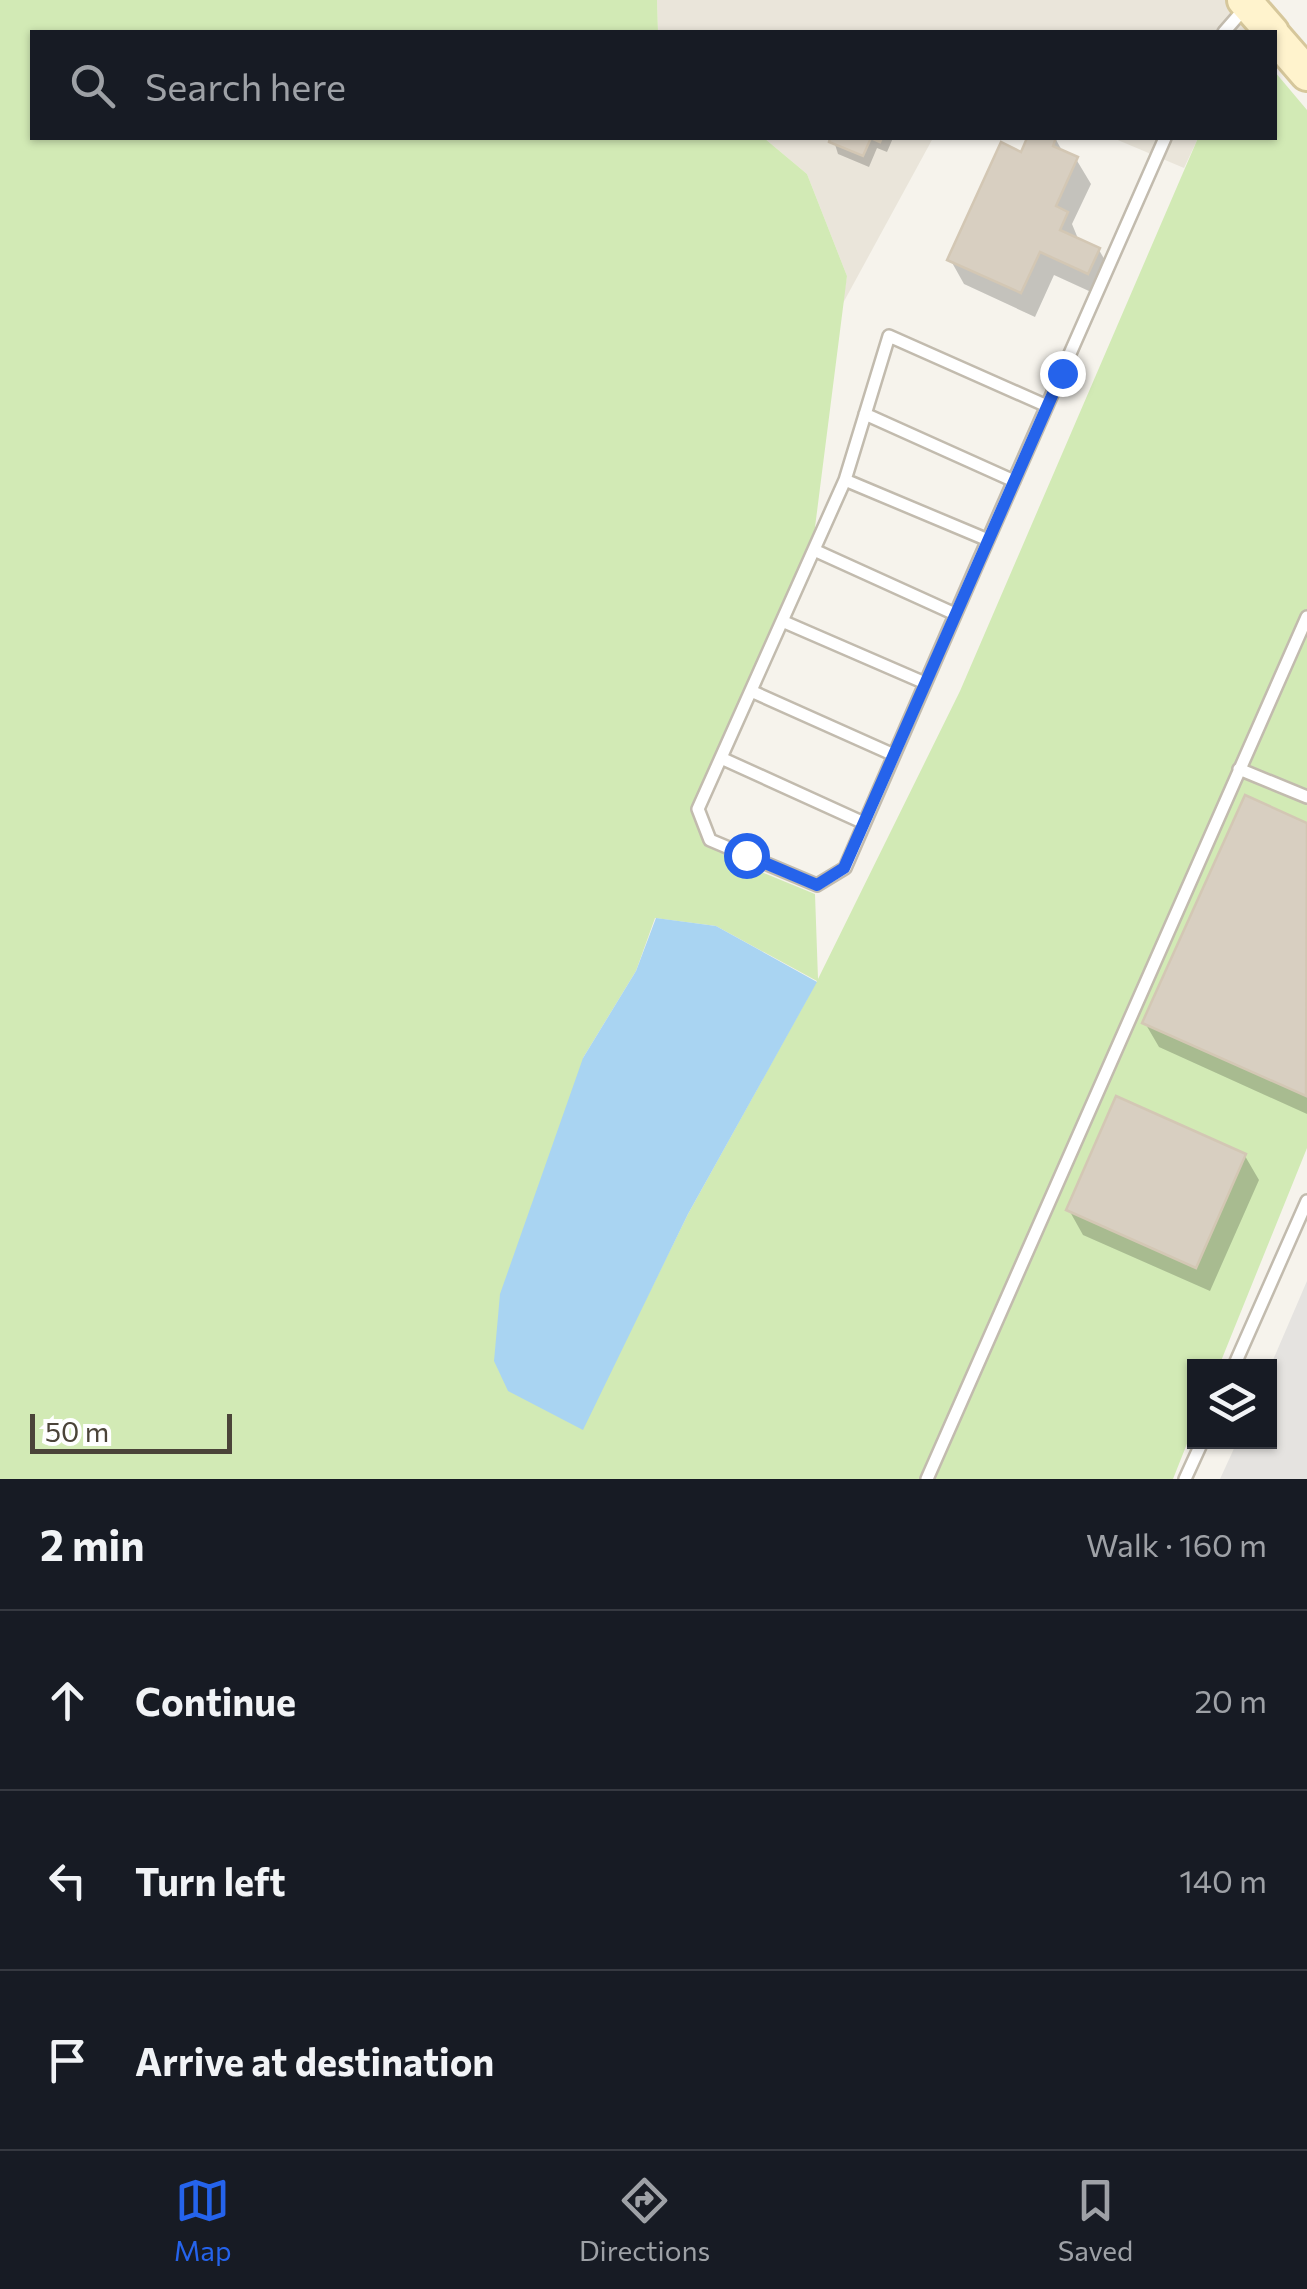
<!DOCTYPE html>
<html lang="en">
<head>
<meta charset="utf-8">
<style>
  :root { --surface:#171b24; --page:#20242c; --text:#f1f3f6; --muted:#9ea1a6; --line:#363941; --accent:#2563eb }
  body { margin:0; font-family:Commissioner,sans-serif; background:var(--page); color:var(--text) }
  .controls { position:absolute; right:30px; bottom:30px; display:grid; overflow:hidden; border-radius:0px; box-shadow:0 2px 8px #0004 }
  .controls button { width:90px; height:90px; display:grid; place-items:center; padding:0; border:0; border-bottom:2px solid var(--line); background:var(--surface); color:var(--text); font:50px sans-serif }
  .scale { position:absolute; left:30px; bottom:25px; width:202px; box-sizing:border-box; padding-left:10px; border:5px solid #4b4439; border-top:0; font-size:28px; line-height:35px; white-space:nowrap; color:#4b4439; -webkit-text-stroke:8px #fff; paint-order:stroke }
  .stop { position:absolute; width:30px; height:30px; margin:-22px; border:8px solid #2563eb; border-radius:50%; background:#fff }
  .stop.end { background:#2563eb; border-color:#fff; box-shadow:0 2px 10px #0008 }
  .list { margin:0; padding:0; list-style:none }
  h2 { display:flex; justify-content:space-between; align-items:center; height:130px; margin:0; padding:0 40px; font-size:42px }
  h2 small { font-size:32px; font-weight:400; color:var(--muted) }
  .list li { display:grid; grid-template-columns:65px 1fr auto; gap:30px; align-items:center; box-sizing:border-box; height:180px; padding:0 40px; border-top:2px solid var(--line) }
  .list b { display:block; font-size:38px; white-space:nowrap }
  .list em { font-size:32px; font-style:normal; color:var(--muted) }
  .icon { flex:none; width:55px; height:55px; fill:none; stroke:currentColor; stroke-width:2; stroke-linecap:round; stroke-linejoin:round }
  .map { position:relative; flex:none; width:1307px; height:1479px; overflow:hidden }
  .search { position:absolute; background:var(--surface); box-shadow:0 2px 8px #0004; left:30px; right:30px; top:30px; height:110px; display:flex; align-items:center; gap:25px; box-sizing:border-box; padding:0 35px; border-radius:0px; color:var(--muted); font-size:38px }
  .sheet { height:670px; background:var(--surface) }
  nav { display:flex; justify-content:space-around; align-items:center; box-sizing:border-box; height:140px; border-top:2px solid var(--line); background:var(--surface); font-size:28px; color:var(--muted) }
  nav a { display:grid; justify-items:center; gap:5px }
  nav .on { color:var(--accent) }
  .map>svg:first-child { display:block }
</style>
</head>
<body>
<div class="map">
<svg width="1307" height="1479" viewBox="0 0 1307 1479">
  <rect width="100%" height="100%" fill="#f6f3ec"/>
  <path fill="#eae5da" d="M657,0H1226L1253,32H658Z
    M764,138H933L842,305L847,276L807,174Z
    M1113,138H1198L1184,168Z"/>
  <path fill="#d2eab5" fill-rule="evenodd" d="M0,0H657L658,32H32V138H764L807,174L847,276L813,543L733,738L703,783L700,804L705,823L718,840L754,869L815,894L818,979L960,691L1198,138H1274L1275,72L1307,110V1148L1219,1366H1194V1426L1173,1479H0ZM655,918L716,926L817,981L688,1214L582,1429L583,1058L636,971Z"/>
  <path fill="#e5e3e0" d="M1307,1281V1479H1220L1237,1442H1270V1367Z"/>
  <path fill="#a9d4f2" d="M656,918L716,926L817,982L688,1214L583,1430L508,1391L494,1361L500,1294L583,1058L636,971Z"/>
  <path fill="#0003" d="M833,138H893L887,152L877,148L869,167L838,154Z
    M1030,138H1055L1064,154L1076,159L1091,184L1072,224L1079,241L1099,250L1113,274L1102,297L1054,275L1035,317L964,284L950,259Z
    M1246,799L1307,827V1114L1159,1047L1145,1023Z
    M1245,1156L1259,1180L1210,1291L1083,1235L1069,1210Z"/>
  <path fill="#d8cfc1" stroke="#d3c7b4" stroke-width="2.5" d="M830,138H882L880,142L871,138L863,156L829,142Z
    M1027,138H1056L1053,146L1078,157L1056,206L1068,212L1060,230L1100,248L1088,274L1040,252L1021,293L947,260L1001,142L1021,152Z
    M1245,795L1307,823L1306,1096L1142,1023Z
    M1116,1096L1246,1154L1196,1268L1066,1210Z"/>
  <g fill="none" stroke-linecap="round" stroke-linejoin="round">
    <g stroke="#c2bbae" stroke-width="16">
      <path id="lane" d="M1224,32L1245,8
        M1047,406L889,336L845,480L698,809L710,840L817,885L845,868C950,624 1058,381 1165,138
        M865,414L1014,481
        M845,480L988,540
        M814,550L955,614
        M782,621L925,683
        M751,691L894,755
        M721,758L864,823
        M1239,769L1307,797
        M1234,1366L1307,1201
        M927,1479L1307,617
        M1185,1479L1202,1442"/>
    </g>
    <g stroke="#d6c79b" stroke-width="38">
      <path id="secondary" d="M1244,0L1272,32
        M1274,36L1307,74"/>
    </g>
    <use href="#lane" stroke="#fff" stroke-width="11"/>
    <use href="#secondary" stroke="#fff3cd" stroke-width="32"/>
  </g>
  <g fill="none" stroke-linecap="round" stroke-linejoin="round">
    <path stroke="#2563eb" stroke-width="12" d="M746,855L817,885L844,868L1062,373"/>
  </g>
</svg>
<div class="controls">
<button><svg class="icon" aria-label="layers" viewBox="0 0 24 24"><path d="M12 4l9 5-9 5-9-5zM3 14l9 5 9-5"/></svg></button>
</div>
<div class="scale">50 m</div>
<div class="stop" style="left:746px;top:855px"></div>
<div class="stop end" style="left:1062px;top:373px"></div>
<div class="search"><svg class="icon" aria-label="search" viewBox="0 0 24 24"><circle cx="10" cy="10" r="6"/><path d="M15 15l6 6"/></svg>Search here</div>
</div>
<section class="sheet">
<h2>2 min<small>Walk · 160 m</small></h2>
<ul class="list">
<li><svg class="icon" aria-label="ahead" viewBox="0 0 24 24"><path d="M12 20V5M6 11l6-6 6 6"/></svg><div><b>Continue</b></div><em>20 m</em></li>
<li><svg class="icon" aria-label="left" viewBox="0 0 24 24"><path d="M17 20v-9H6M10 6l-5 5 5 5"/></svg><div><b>Turn left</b></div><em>140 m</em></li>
<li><svg class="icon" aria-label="arrive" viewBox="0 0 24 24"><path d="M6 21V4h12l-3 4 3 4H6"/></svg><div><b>Arrive at destination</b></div></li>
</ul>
</section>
<nav>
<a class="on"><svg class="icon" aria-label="map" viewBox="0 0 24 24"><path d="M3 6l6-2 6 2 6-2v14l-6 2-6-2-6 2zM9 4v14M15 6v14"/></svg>Map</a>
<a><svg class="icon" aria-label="directions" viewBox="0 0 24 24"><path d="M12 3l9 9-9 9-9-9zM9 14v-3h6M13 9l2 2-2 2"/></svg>Directions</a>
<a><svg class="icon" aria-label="saved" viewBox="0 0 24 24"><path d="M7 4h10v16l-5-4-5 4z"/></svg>Saved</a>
</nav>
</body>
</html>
